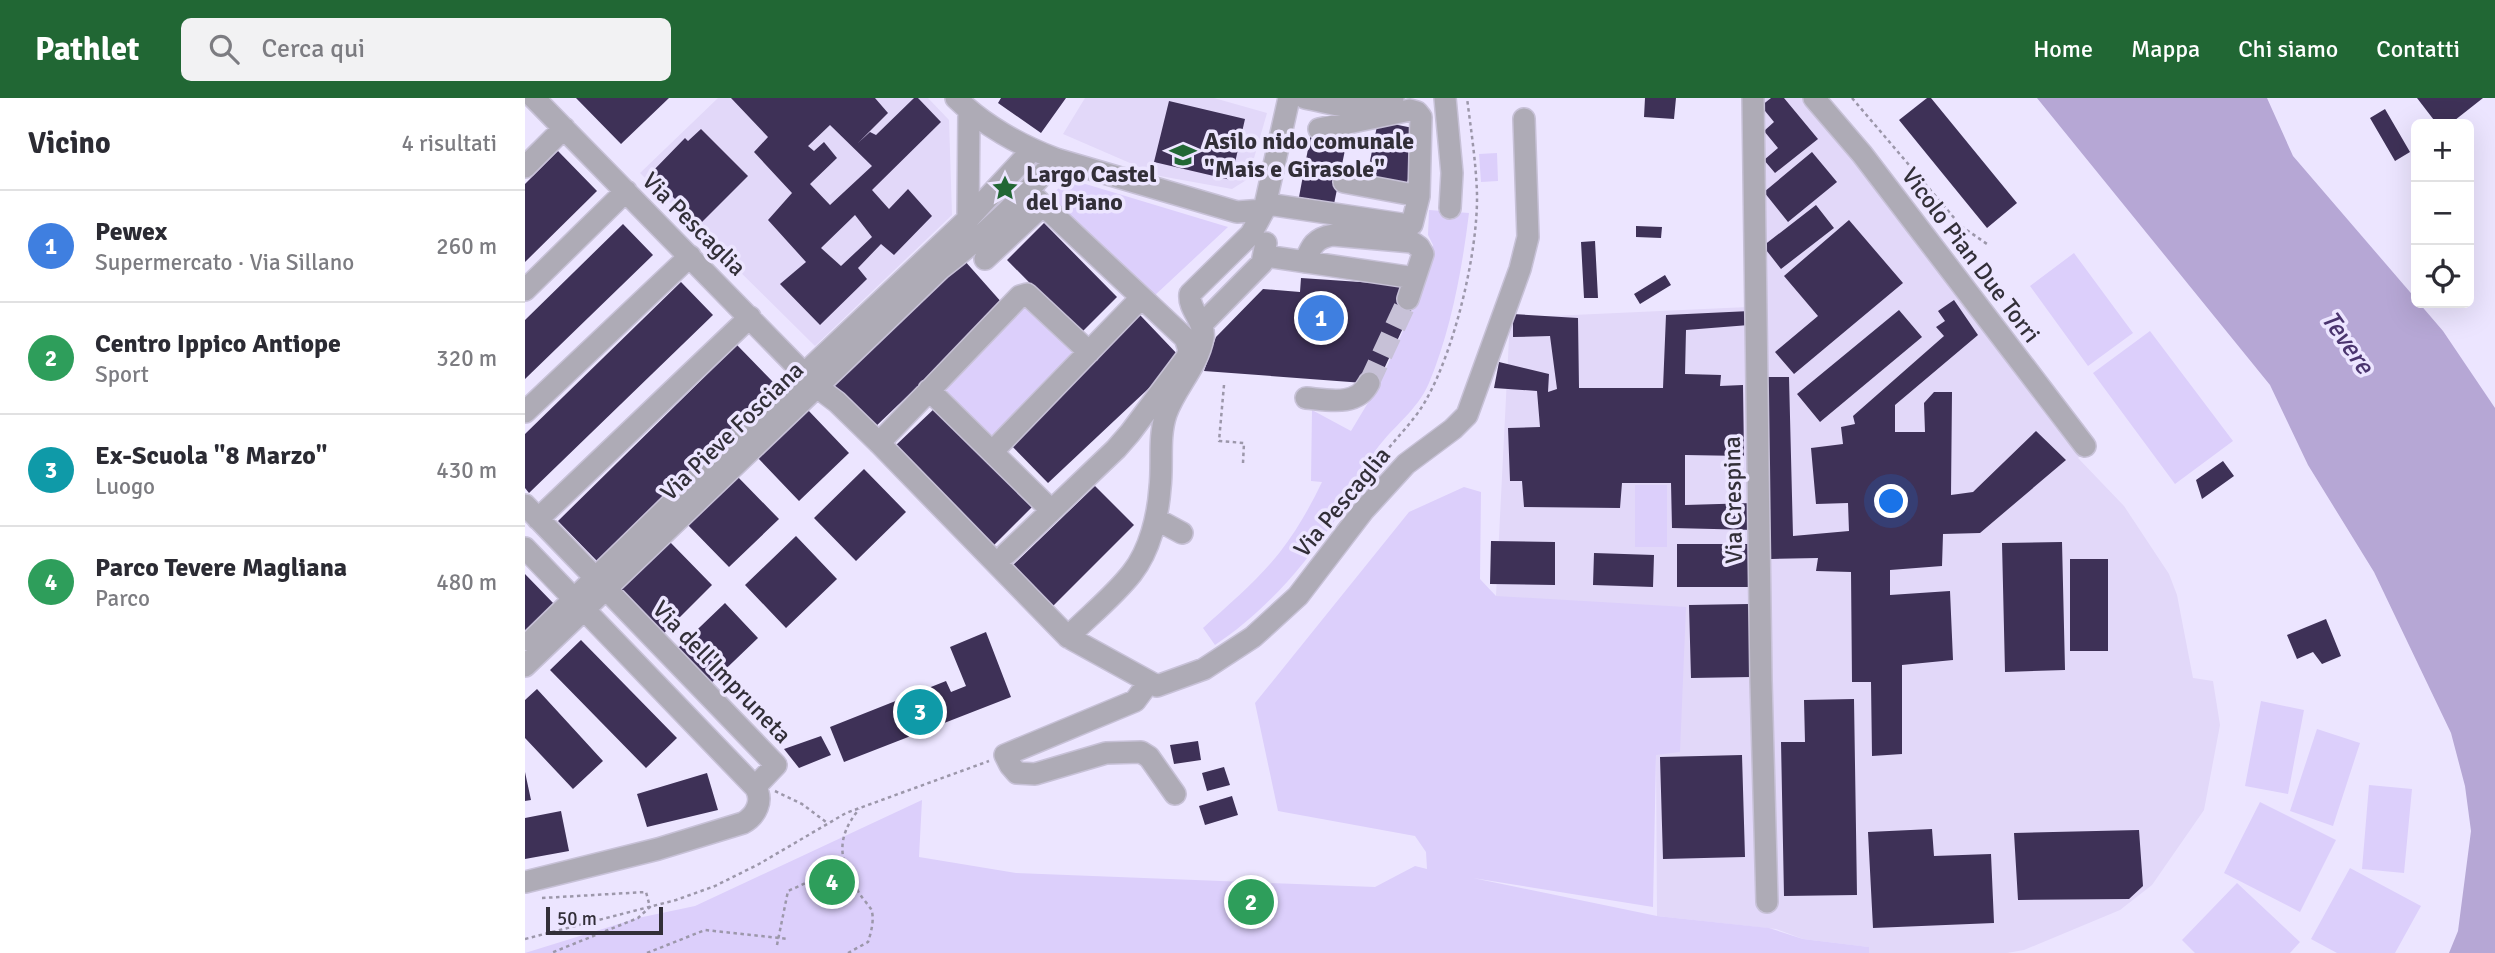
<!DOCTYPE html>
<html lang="it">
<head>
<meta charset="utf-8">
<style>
  :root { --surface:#fff; --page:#f2f2f3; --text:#2b2b33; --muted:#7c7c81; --line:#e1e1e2; --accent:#216734 }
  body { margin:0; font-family:Signika,sans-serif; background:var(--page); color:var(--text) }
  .controls { position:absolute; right:21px; top:21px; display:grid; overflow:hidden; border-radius:10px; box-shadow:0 7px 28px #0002 }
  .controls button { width:63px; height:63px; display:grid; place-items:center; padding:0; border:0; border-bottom:2px solid var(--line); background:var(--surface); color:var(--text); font:35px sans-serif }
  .scale { position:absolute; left:21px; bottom:18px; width:117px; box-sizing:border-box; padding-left:7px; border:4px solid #322f38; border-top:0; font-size:19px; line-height:24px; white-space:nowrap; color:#322f38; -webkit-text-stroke:5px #ece5ff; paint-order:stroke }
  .you { position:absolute; left:1367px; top:404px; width:24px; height:24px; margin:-18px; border:5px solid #fff; border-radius:50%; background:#1a73e8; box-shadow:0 0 0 10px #1a73e833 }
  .badge { display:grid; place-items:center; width:46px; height:46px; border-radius:50%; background:var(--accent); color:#fff; font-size:23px; font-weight:700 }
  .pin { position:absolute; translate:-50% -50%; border:4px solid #fff; box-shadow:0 2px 7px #0006 }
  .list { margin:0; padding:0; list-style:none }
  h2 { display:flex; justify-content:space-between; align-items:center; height:91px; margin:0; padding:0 28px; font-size:30px }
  h2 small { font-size:23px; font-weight:400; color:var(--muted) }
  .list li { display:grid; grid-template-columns:46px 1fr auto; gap:21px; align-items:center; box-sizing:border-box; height:112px; padding:0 28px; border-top:2px solid var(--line) }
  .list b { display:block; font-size:26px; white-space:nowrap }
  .list p { margin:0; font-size:23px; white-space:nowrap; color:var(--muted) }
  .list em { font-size:23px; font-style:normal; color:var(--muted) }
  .icon { flex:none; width:38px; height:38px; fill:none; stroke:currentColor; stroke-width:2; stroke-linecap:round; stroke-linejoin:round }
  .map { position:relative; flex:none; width:1970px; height:855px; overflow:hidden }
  header { display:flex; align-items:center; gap:42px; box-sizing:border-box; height:98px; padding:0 35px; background:var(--accent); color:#fff }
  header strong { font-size:33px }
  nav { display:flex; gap:38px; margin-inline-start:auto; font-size:24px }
  .search { width:490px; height:63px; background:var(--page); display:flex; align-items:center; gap:18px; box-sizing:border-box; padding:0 24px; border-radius:10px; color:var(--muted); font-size:26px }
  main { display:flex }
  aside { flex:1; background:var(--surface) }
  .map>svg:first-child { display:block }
</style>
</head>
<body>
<header>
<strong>Pathlet</strong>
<div class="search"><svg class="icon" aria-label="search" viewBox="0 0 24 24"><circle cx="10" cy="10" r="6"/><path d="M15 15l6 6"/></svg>Cerca qui</div>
<nav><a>Home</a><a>Mappa</a><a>Chi siamo</a><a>Contatti</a></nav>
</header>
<main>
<aside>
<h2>Vicino<small>4 risultati</small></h2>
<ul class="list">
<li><span class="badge" style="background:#3f7fe0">1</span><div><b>Pewex</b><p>Supermercato · Via Sillano</p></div><em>260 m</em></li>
<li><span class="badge" style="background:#2e9e5b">2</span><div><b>Centro Ippico Antiope</b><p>Sport</p></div><em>320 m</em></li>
<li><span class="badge" style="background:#0f9aa8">3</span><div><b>Ex-Scuola &quot;8 Marzo&quot;</b><p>Luogo</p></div><em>430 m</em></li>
<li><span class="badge" style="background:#2e9e5b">4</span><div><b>Parco Tevere Magliana</b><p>Parco</p></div><em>480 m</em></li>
</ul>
</aside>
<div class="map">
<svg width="1970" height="855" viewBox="0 0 1970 855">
  <rect width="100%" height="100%" fill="#ece5ff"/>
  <path fill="#e2d8f9" d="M193,0H403L424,22L427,117L290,248L115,75Z
    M560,0H689L742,15L723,81L707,91L635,78L538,36Z
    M1219,0H1299L1568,347L1553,360L1599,408L1644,476L1652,497L1668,580L1688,583L1695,627L1679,712L1627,787L1595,812L1499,852L1482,855H1344L1343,849L1278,841L1251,831L1132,818L1131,657L971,498L985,220L1223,209Z"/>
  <path fill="#dccffb" d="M972,55L973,83L956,84L954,56Z
    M544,81L703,129L628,199L524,99Z
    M904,112L944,115C937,172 926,232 904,285C892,313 868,328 851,352C835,375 824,402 808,425C777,471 736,517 690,547L678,530C704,506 733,482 755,454C772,432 785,409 797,384L786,383L787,312L826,333L853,288L892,202L908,147L903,137Z
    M1549,155L1608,235L1563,268L1505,188Z
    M498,202L553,254L467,340L413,287Z
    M1625,233L1708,343L1650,386L1568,275Z
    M1110,387H1142V449H1110Z
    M939,389L956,394L955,481L971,498L1161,509L1155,654L1131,657L1128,809L948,780L1132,818L1244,830L1278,841L1344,849V855H0L113,820L170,808L397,702L394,759L491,775L850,789L890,768L902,771L901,754L890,738L753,713L730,605L884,414Z
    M1736,603L1779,612L1763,696L1720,688Z
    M1792,631L1835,645L1808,728L1765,713Z
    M1844,687L1887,691L1879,775L1837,771Z
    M1735,704L1811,742L1775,814L1699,775Z
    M1825,770L1896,808L1870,855H1812L1786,841Z
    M1712,785L1775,844L1765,855H1670L1657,842Z"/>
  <path fill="#b6a7d5" d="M1512,0H1742L1768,58L1891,201V205H1894L1918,233L1970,310V855H1924L1933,833L1946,733L1940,688L1926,635L1849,474L1783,367L1745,287Z"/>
  <path fill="#3e3157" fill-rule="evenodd" d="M51,0H144L96,46Z
    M206,0H350L363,15L333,45L345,34L351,37L389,0H393L416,24L347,92L364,111L383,91L407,118L369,157L356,146L333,170L342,181L295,227L255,186L281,164L243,122L267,95L229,54L243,39ZM305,27L347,68L305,107L285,86L312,60L299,44L289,53L283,48ZM330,117L347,139L316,168L296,150Z
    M476,0H541L516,35L473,5Z
    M1120,0H1151L1149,21L1119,19Z
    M1246,0H1259L1293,41L1250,75L1239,62L1253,50L1239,33L1249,24L1236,8Z
    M1402,0H1406L1492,105L1462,130L1374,22Z
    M1892,0H1958L1925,26H1912Z
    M644,3L720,21L706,82L629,64Z
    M1860,11L1885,54L1870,63L1845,20Z
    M853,23L893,31L881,91L841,83Z
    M176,31L223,78L175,126L125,76L160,40L163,43Z
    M786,35L822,42L809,106L774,99Z
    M33,53L72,93L0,164V86Z
    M1287,54L1312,84L1263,124L1239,94Z
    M1291,107L1309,130L1256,171L1238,148Z
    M1324,122L1378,185L1269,276L1250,254L1293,218L1259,178Z
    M519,125L592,199L555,236L482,162Z
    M98,126L128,157L0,281V222Z
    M1111,128L1137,129L1136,140L1111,139Z
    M1070,143L1073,200H1059L1056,144Z
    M439,162L478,206L347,332L307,290Z
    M1140,177L1146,187L1115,206L1109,196Z
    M776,180L879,187L891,202L852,286L679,273L691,239L738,191L775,194Z
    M156,184L188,217L4,395L0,390V336Z
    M1429,202L1453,237L1370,307V334H1400L1399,305L1409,294H1427L1426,397L1448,394L1511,333L1541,362L1455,435L1418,436L1417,468L1365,472V497L1425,493L1428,562L1377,567V656L1347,658L1346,584H1327L1326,474L1291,473L1293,460L1246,461L1240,279H1264L1268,438L1324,433L1323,405L1291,406L1286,350L1318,346L1316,329L1330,326L1328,318L1419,238L1411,229L1420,223L1413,213Z
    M1374,212L1397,239L1295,324L1272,296Z
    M1225,213L1224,227L1161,232L1160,276L1196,277L1195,288L1218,287L1219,358L1160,357V407L1228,405L1230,432L1147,430L1146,385H1097L1095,410L999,409L997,383H985L983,330L1015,329L1012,293L969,290L974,264L1024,276L1023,294L1032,291L1025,238L988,239V216L1053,220L1054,290H1138L1141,217Z
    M615,217L656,260L523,385L484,345Z
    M212,247L251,287L72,463L33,423Z
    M410,310L507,409L469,447L370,348Z
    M282,311L324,355L274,403L232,359Z
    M1698,363L1709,378L1677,401L1671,382Z
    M339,371L381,414L331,463L289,420Z
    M211,377L254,421L204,469L161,425Z
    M570,388L609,427L525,511L487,468Z
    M271,438L312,481L261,530L220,487Z
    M966,443L1030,444V487L965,486Z
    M145,444L187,487L137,537L94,494Z
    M1537,444L1540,572L1480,574L1477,445Z
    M1152,446H1226V489H1152Z
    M1069,455L1129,457L1128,489L1068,487Z
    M1545,461H1583V553H1545Z
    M0,476L30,507L0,536Z
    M200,505L233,540L184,587L151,552Z
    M1224,506L1226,579L1166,580L1164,507Z
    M1801,521L1816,558L1797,566L1788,554L1772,561L1762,537Z
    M461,534L486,599L319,664L305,629L421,583L426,594L441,588L425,549Z
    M56,542L152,640L121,670L25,572Z
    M12,591L78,663L48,691L0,640V602Z
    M1329,601L1332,797L1259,798L1256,644H1280L1279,602Z
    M296,638L306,657L274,670L259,651Z
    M673,643L676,662L649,666L645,647Z
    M1217,657L1220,759L1138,761L1135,659Z
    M699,669L705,687L682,693L677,675Z
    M0,674L6,702L0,703Z
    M182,675L193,712L122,729L112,696Z
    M707,698L713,717L680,727L674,708Z
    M36,713L44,753L0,761V720Z
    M1407,731L1409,758L1466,756L1469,825L1348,830L1343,734Z
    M1614,732L1618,788L1604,801L1493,802L1489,735Z"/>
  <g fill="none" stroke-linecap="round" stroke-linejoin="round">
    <path stroke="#c7c1d7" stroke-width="21" stroke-dasharray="21 10" stroke-linecap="butt" d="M844,285L883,201"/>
    <g stroke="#c7c1d7" stroke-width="24">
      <path id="minor" d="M9,0L292,289L312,304L354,345L543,539L632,588L679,571L728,539L773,498L838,413L881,366L928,331L942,317L995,171L1003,139L999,21
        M431,0C458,27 496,48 531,61L712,114L739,112
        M780,0C812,6 838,18 868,0
        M920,0L927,75L925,110
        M1228,0L1236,583L1242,804
        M1289,0L1337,56L1560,348
        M0,69L39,30
        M819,84L894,98
        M742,106L883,127L887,126L894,98L896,19L892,14L885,12L794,31
        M443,121L444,12
        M740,158L890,180
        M460,161L517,108
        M780,164C786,148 790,140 808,137L887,144L894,149L898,156L883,201
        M0,192L101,93
        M677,226L737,165L741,145
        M404,292L526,412
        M781,300C803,302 832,309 844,285
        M0,314L165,158
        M354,345L495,198L502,196L564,254
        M467,354L616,200
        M0,407L251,667L230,689L0,450
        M13,421L225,219
        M631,421L657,435
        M481,456L591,351L605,335L662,259L664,252L660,240L503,93
        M543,539C564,518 589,498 607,475C625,452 633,418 635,390C638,366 633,340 641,316C650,290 673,268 678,240C681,224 663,212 665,196L726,136L739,112L764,0
        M6,543L279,276L443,121L507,52
        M0,568L415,171C458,138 496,103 531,61
        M624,584L610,603L480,657L485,667L492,675L510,676L581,655L616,654L624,659L650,696
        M0,784L133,751L218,725C231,718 239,702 230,689"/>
    </g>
    <path stroke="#9c97aa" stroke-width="2.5" stroke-dasharray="3.5 3.5" stroke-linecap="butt" d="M1327,0L1436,128L1462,146
      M699,287L694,343L719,345L718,365
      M844,378C860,349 886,329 901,302C930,251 953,154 952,96C951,64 946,32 942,0
      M250,693L277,706L301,724
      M17,800L121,794L125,809L113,820L26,855
      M0,841L151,802L190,788L234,766L321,715L464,663
      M252,847L263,793L321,767
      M122,855L180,832L264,841
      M323,855L343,844C346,835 350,820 346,811C342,805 336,799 333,793C313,761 311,740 334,711"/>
    <use href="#minor" stroke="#aeabb6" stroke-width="21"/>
  </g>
  <defs>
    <g id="school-bare" transform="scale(2.1)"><path d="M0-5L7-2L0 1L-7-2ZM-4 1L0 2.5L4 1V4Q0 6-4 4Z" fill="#216734" stroke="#ece5ff" stroke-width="2.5" paint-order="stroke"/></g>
    <g id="sight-bare" transform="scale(2.1)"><path d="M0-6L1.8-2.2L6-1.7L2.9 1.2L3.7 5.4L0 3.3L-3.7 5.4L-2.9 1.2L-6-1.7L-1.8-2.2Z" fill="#216734" stroke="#ece5ff" stroke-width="2.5" paint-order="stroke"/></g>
  </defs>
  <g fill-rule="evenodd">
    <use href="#school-bare" x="658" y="57"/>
    <use href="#sight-bare" x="480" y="90"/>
  </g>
  <g text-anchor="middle" stroke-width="7" stroke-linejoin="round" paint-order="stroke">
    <g font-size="24" font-weight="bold" fill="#322f38" stroke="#ece5ff" text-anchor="start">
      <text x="679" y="51">Asilo nido comunale<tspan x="679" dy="28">"Mais e Girasole"</tspan></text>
      <text x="501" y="84">Largo Castel<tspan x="501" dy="28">del Piano</tspan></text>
    </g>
    <g font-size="24" fill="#322f38" stroke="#ece5ff">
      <text transform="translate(169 126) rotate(45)" y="8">Via Pescaglia</text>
      <text transform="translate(1446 157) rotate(53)" y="8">Vicolo Pian Due Torri</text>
      <text transform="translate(207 333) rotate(-44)" y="8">Via Pieve Fosciana</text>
      <text transform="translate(1208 402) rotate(-91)" y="8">Via Crespina</text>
      <text transform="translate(817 404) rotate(-50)" y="8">Via Pescaglia</text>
      <text transform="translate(197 574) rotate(46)" y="8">Via dell'Impruneta</text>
    </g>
    <g font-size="26" font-style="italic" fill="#4a346e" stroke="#ece5ff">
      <text transform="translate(1823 244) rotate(55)" y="9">Tevere</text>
    </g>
  </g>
</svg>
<div class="controls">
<button>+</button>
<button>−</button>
<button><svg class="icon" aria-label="locate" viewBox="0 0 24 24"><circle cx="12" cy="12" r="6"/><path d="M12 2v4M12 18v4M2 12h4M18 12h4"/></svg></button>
</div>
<div class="scale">50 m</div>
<div class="you"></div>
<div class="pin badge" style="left:796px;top:220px;background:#3f7fe0">1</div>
<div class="pin badge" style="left:726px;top:804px;background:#2e9e5b">2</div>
<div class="pin badge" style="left:395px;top:614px;background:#0f9aa8">3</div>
<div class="pin badge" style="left:307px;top:784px;background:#2e9e5b">4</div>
</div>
</main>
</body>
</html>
